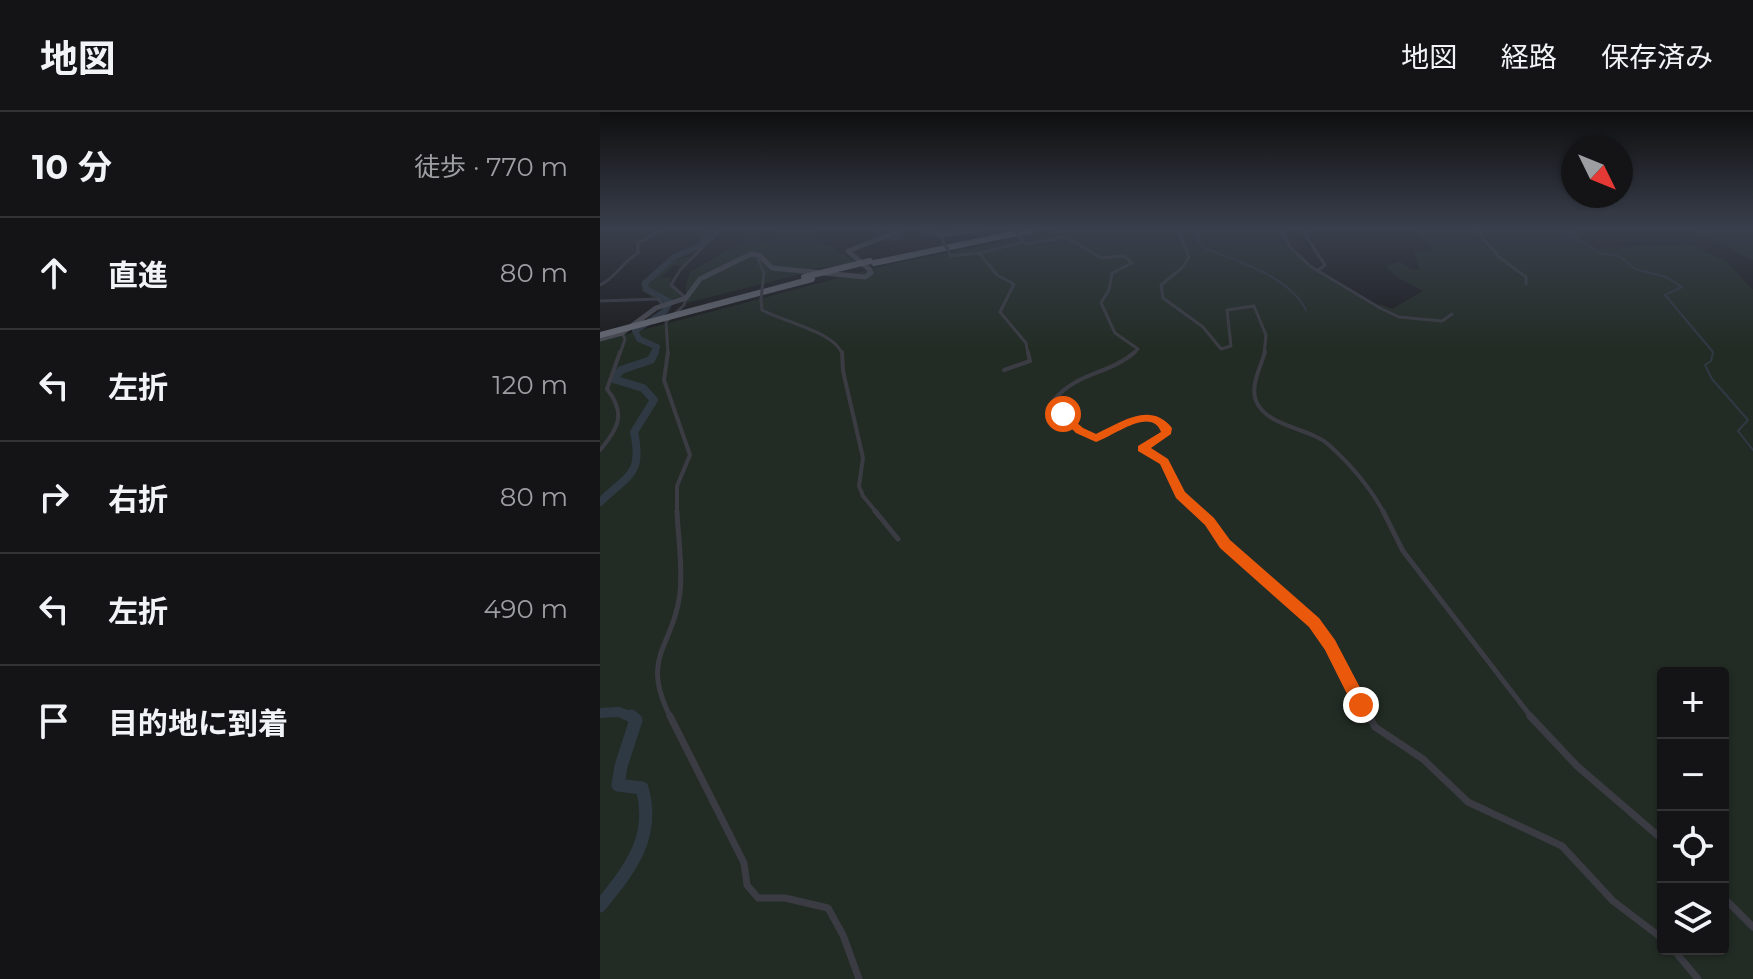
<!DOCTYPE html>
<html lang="ja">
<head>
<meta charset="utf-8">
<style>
  :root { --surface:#141416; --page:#212123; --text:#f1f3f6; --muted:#9d9ea1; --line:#333335 }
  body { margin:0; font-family:Montserrat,"Noto Sans JP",sans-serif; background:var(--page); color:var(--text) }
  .controls { position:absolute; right:24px; bottom:24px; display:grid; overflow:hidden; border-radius:8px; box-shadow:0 2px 6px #0004 }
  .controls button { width:72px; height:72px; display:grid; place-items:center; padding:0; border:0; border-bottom:2px solid var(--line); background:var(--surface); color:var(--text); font:40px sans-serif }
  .compass { position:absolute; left:961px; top:24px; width:72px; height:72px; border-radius:50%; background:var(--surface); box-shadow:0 2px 6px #0004; rotate:133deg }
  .stop { position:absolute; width:24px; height:24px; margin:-18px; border:6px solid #ea580c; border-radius:50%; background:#fff }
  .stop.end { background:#ea580c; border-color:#fff; box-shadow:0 2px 8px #0008 }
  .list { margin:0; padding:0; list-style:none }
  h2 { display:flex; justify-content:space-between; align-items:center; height:104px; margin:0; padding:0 32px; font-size:34px }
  h2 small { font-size:26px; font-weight:400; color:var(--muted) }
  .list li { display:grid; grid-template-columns:52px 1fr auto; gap:24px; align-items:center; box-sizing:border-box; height:112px; padding:0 32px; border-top:2px solid var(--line) }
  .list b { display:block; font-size:30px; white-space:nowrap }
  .list em { font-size:26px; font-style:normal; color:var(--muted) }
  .icon { flex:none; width:44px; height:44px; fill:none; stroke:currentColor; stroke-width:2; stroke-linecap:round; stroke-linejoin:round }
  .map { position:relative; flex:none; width:1153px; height:867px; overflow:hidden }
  header { display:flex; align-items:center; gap:48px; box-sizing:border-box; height:112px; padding:0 40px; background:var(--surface); border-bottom:2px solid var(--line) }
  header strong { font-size:38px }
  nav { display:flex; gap:44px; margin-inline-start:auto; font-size:28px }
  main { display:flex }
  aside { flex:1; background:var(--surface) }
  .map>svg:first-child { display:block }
</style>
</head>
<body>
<header>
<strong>地図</strong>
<nav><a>地図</a><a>経路</a><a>保存済み</a></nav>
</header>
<main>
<aside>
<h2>10 分<small>徒歩 · 770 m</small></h2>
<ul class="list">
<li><svg class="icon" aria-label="ahead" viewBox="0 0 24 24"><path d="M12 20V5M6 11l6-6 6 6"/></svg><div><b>直進</b></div><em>80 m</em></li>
<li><svg class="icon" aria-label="left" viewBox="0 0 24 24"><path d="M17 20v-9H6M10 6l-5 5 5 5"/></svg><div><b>左折</b></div><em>120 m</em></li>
<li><svg class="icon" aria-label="right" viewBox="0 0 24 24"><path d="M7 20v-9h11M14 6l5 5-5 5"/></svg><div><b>右折</b></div><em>80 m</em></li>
<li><svg class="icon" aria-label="left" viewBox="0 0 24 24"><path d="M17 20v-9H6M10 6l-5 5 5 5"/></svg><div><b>左折</b></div><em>490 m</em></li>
<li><svg class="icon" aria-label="arrive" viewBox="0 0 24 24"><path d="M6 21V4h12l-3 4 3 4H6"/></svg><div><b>目的地に到着</b></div></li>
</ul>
</aside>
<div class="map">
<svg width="1153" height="867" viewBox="0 0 1153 867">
  <rect width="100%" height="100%" fill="#1b1b1d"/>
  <path fill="#222c24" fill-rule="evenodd" d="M174,117H215L211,123L256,150C225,156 196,162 166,152L175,158L206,161L86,191V173L90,160L152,124L159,129L174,128L177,122Z
    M467,117H674L699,145L774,194L782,193L792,197L823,179L798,166L786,154L800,150L812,158L819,157L814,139L832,138L815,117H973L980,128L994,136L1089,132L1127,150L1153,178V867H0V229L292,152ZM1063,561H1123V837H1063Z
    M1089,117H1153V149C1132,136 1111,128 1089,117Z
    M97,143L85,154L74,153L62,165L72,166L69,173L85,186L65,193L42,179L41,171C59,154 73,148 97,143Z"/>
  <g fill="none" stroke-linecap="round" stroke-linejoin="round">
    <path stroke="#2f3944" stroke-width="2" d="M594,117L602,135C635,149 689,163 706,198
      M963,117L962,122L984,130L1000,141L1019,144L1035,157L1066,165L1082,175L1065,183L1113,240L1111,249L1105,253L1112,267L1148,308L1138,319L1153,338"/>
    <path stroke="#2f3944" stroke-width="6" d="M54,242L57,235L39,227L35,219L65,199L70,190L46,177L45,171L74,145L102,133L111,117"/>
    <path stroke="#2f3944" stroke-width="8" d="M0,390C29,362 43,363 34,320L54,288L43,276L13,267L21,258L51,248L55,240"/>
    <path stroke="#2f3944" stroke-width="10" d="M0,601L19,600L34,606"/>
    <path stroke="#2f3944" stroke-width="13" d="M0,794C30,757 56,725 42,676L18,673L21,654L36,608L31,604"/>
    <path stroke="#3b3c43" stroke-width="3" d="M271,117L282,123
      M578,117L589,145L583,155L561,173L563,186L603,215L621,237L631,234L627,198L654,194L666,223L664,242
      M679,117L691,136L710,154L780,196L799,205L842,209L852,202
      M705,117L704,121L725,153L718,158
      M875,117L899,145L926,165V172
      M0,118L5,117
      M286,125L295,127L301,124L295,120
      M426,132L466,125L501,146L524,144L532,151L512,161L509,178L501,191L515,221L538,237L532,242
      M379,141L397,163L414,172L400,200L426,231L428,242
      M156,142L164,161L163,169
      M351,144L380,141L424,130
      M0,173C16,166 22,150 38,141V131L62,117
      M161,188L162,198C184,210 235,220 242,242
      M0,189L58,187L63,193
      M20,242L25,227L22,221
      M68,242L66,210L84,193L86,186L71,173L80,158L121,117"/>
    <path stroke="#3b3c43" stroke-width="4" d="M68,240L64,268L90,343L77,374V401
      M242,240L243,259L263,346L259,374L263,384L277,401
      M535,240C510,262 475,261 454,288L471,312L496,327C521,317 542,296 567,316L566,322L542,336L564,350L581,383L601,401
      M665,240C661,254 650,274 656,289C668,316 709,315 729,333C750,352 771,377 784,401
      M404,258L430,249L428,240
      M0,338C19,316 26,301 7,277L20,240"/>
    <path stroke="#3b3c43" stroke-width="5" d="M275,399L298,427
      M599,399L625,432L685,483L723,521L770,606
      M783,399L803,439L932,606
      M71,606C39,544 73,537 80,481C83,454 78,426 77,399"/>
    <path stroke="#3b3c43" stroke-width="7" d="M70,604L144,751L147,773L158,786H185L228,796L243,823L259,867
      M769,604L775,615L823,647L868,690L962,734L1013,789L1063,827
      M930,604L977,654L1063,728
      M1123,785L1153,815
      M1073,837L1098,867"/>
    <path stroke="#494b53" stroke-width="5" d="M320,117L341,123L383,117
      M0,227L22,221L56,196L86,186L100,167L151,142L159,143L172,156L265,165L271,161L270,158L248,139L304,117"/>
    <path stroke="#676a74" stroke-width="6" d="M274,151L436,117
      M110,194L212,167"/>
    <path stroke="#3b3c43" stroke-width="3" d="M414,117L424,130
      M341,125L351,144
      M161,188L163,169"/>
    <path stroke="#676a74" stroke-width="6" d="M204,165L270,149
      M0,223L110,194"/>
  </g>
  <linearGradient id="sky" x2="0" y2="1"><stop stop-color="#0f0f10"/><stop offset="0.49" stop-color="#393f4c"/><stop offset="1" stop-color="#393f4c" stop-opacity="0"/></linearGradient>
  <rect width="1153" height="238" fill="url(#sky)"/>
  <path fill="#ea580c" d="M463,299L483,316L496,322C522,310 550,289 572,316L571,322L551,336L568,347L585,380L614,406L630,428L719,506L735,528L766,587V598H755L725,538L709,515L620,436L605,413L576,386L560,352L538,339V334L561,320C551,294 514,324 496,330L476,321L457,302Z"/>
</svg>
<div class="controls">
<button>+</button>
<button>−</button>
<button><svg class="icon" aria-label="locate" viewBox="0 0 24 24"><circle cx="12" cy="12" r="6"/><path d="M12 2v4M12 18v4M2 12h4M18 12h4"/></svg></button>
<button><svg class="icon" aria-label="layers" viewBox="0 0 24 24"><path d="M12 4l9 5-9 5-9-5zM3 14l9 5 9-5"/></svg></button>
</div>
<svg class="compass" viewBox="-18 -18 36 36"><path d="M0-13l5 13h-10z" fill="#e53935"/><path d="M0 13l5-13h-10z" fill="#9d9ea1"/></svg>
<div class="stop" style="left:463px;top:302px"></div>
<div class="stop end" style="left:761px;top:593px"></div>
</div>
</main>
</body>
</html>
